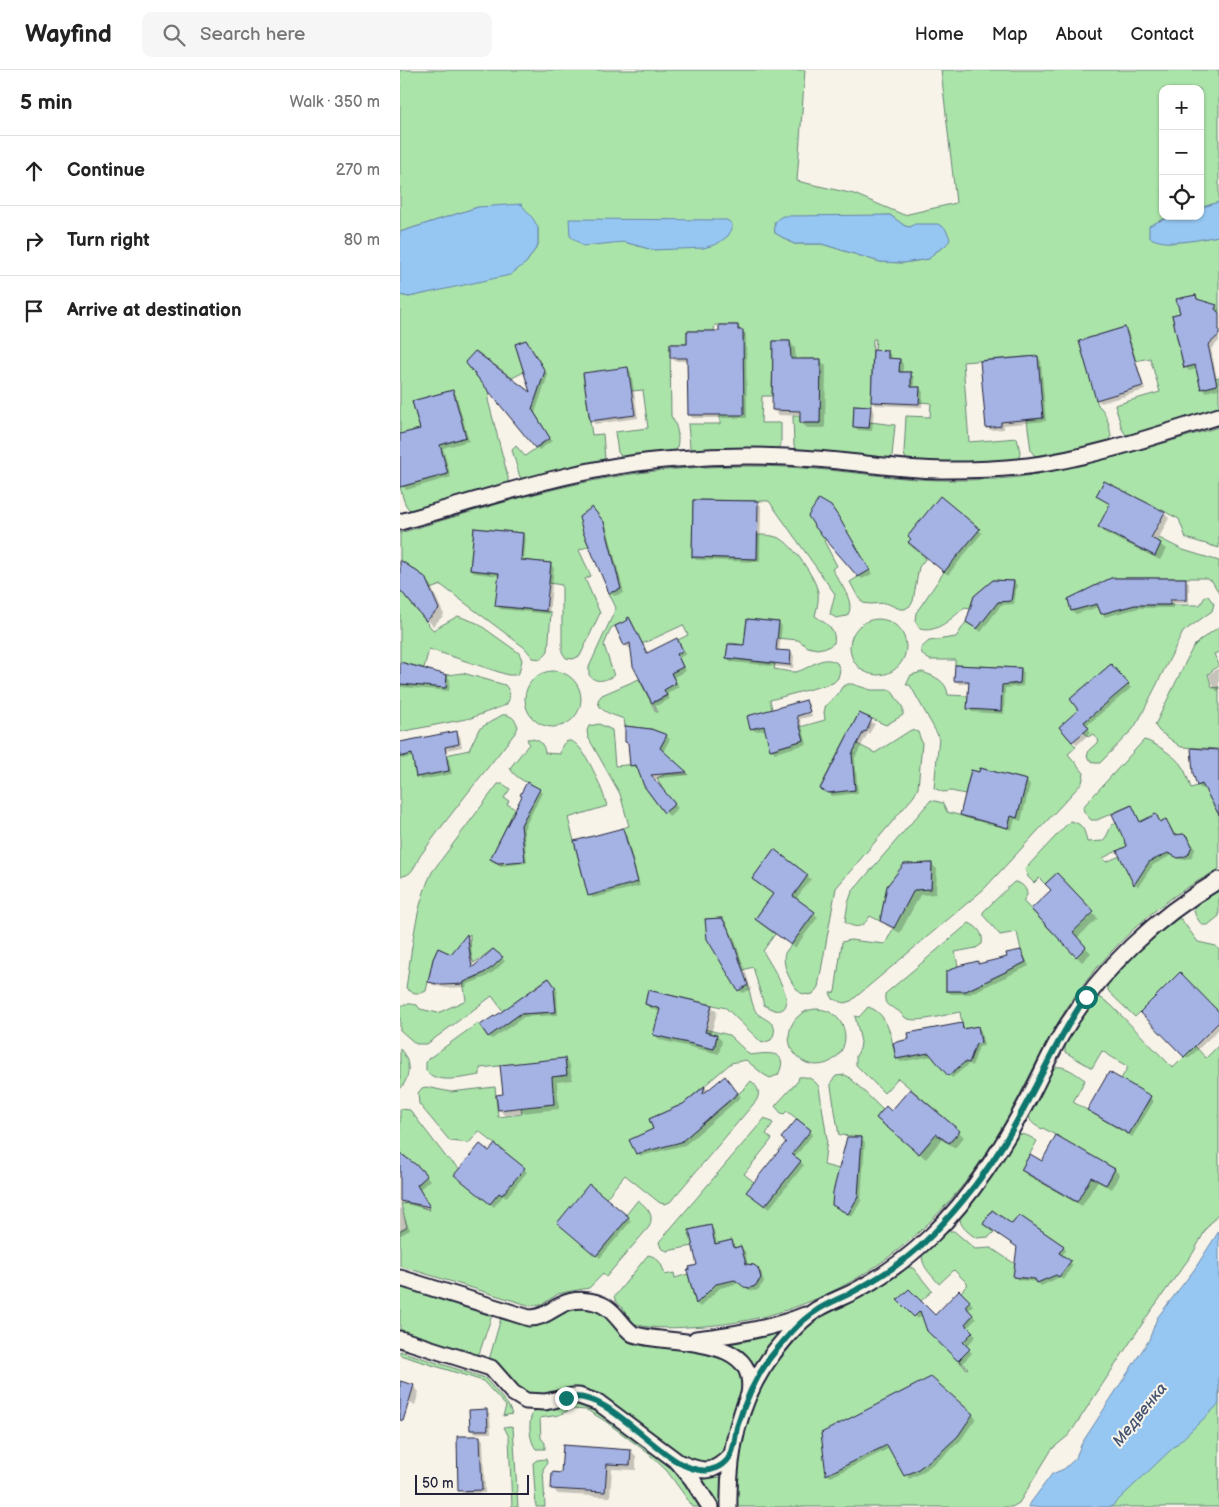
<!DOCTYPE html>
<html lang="en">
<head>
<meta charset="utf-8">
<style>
  :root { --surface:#fff; --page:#f6f6f6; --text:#222; --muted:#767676; --line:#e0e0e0 }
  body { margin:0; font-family:"Balsamiq Sans",sans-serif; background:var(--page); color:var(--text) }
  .controls { position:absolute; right:15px; top:15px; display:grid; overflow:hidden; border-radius:10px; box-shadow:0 1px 4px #0004 }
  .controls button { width:45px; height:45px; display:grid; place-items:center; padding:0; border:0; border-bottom:1px solid var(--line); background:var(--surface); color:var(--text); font:25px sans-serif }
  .scale { position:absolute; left:15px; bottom:12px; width:114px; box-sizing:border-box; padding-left:5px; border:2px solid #22223b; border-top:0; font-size:14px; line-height:18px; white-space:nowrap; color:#22223b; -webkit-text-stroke:4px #f7f3e8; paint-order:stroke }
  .stop { position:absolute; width:15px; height:15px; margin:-11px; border:4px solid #0f766e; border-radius:50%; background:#fff }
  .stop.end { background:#0f766e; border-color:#fff; box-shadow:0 1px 5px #0008 }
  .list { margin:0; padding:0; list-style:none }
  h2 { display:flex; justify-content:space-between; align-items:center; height:65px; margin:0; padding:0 20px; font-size:21px }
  h2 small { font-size:16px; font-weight:400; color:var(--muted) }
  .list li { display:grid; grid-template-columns:32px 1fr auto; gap:15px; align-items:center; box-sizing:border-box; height:70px; padding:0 20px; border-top:1px solid var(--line) }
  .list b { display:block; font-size:19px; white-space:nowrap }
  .list em { font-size:16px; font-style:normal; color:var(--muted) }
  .icon { flex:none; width:28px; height:28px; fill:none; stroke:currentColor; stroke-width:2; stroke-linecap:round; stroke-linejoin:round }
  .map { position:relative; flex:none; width:819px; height:1437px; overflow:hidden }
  header { display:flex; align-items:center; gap:30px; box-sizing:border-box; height:70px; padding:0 25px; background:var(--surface); border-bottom:1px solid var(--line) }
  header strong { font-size:24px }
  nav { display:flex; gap:28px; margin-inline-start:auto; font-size:18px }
  .search { width:350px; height:45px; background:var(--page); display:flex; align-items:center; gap:12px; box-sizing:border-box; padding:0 18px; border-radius:10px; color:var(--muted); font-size:19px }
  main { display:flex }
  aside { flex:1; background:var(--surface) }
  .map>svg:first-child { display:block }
</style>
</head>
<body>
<header>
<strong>Wayfind</strong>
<div class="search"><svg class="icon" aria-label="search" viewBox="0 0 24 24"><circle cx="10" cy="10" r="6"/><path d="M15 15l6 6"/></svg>Search here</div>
<nav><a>Home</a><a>Map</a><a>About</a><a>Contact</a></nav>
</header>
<main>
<aside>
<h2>5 min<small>Walk · 350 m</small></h2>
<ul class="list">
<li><svg class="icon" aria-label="ahead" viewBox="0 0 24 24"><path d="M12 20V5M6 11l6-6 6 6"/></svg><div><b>Continue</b></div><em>270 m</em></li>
<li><svg class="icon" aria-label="right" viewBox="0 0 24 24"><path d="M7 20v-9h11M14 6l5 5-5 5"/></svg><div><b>Turn right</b></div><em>80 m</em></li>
<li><svg class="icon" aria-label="arrive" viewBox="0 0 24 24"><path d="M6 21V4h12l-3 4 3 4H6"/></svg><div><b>Arrive at destination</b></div></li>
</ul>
</aside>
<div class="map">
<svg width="819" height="1437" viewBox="0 0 819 1437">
  <rect width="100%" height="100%" fill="#f7f3e8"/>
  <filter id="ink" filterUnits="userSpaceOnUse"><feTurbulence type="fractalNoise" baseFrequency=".02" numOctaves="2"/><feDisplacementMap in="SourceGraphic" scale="10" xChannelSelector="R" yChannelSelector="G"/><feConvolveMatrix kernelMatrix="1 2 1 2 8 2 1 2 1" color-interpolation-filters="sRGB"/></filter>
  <g filter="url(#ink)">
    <path fill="#abe4a9" stroke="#668372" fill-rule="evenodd" d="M0,0H405L397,111L454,124L504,145L556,133L541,0H819V132L800,138V19H763V146H773L758,151L770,173L819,166V243L813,248L816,235L799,236L796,225L777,229L780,243L772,245L784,298L795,295L801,319L817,315L815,308L819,307V340L734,365H726L722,359L715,335L760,322L750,288L735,291L725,257L679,271L698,335C707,343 709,354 711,366L708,371L659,384L635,386L631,381L627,350L643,348L638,286L563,292L569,372L617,368L620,382L619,388L616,390L590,393H509L505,387L504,383L506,346L530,347L531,333L519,332L520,317H511V302H499L500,289L488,288V281L475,280L476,269H473L471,336L454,335L453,356L469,358L470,352L495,355L492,386L490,389L400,381L396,380L394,375L393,346H400V353H420L421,289H401L400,305H390V271H373L372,326H362L361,353H381V371L379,379L375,381L298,382L291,380L290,377L288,354H320V345L344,266V263L338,260V255H315L314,261H287V274H270L271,346C278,356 280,370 276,381L274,383L222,388L218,382L215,362L248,358L243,320L231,321L183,304L192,365L203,364L205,390L125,410L120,407L112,380L116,376L125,386L150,368L132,339L145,301L126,270L115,274L124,302L112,308L76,281L65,292L90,323L88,330L108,407V413L106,415L14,442C4,439 3,426 0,417L48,404L40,375L66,367L53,320L12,331L20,359L0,364V225L9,227L27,223L126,193L138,175V158L78,137L0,162ZM490,145L505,156L510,157L545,176L534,183L529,189L503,193L480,192L422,174H394L375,163L374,152ZM268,149L270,178L253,180L224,172Z
      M819,357V478L786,468L779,449L704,411L696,426L723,439L699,458L755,486L761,473L758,471L759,468L783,480L819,491V523L812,511L806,508H711L668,529L671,541L697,534L701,544L735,535H800L805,527L808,526L814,534L812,541L783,562L740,648L733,659L700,693H694L687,687L689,680L699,671L693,664L688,667L684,662V652L728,613L711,594L670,629L679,641L659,657L676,677L668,684L684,703L682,713L584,819L451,931L444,933L433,929L430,923L435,922L442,872L450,870L485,874L514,820L531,819L532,793L504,795L487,816L480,851L470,846C463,857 457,860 445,852L448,833L452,822L531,730L543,733L547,742L608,758L611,746L617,748L627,710L580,698L579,702L571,700L565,724L551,721L543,722L534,718L539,667L510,615H506L511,605L522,602C534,606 547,611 548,625L568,626V639L601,640L589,612L611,613V615L620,613L621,598L555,595V590H530C525,587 521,585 521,578L529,571L556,567L566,552L577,559L598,532L611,531L614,511L593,510L574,526L570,538L565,537C553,547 537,564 520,559L515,551L516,543L544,502L580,459L540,427L508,466L511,469L508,473L526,488L519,497L513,531L511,535L505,539H500L486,533L470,534L463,533L458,527L450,512L469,500L438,446L431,436L426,470L424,471L437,496L432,499C439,512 457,533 447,546L436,548L430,544L435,524L369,431L293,430L292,487L357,489L358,465C365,465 373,465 381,469C393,475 416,509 418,522C419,530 417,538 415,546C425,553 437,559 434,573L428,577L417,579L408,577L398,570L377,568L379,552L347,549L345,564L358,565L357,577L332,573L328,574L326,588L375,594L374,599C381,600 389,602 395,602C409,600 422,583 437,593L440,600L438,608L433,613L370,630L372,639L353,659L374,652L377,663L367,666L371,680L404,670L400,657L425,650L424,642L426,635L438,624L442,617L448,614H452L471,620H491L503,638V645L486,655L459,643L420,718L432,724L439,710L440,721L455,720L452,684L457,674L475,683L511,660L518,662L522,673L518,718L514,726L436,818L418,917L413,924C409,925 405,925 401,923C392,917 381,894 385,883L415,842L393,826L408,805L374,779L352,809L373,824L355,849L375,864L363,881C368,891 396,931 383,939C377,943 370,938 364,935L353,897L343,900L330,862L323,848L305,849L338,920L348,915C350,922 352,936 356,942C364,951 382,952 371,970L362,973L326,938L248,920L245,934L249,936L274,941L271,954L257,950L254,965L314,979L317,965L292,958H300L329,965L350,985C366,983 391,979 378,1005L370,1008L363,1004L346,990L331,993L283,1034L249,1049L253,1059L229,1071L281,1072L345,1018L351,1011C358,1017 361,1023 356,1031L270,1132L265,1134L260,1133L225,1105L206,1128L196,1186L229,1147L226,1145L238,1130C247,1138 255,1144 249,1157L206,1207L203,1204L189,1218L166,1222L158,1224L141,1235L131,1236L0,1196V1161L7,1157L1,1134L10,1133L30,1140L17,1116L27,1105L19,1097L0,1083V1039L10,1040L46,1087L60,1099L55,1105L90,1134L99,1123L102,1125L124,1098L79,1061L69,1073L50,1071L19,1034L18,1023L22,1018L26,1017L51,1022L95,1017L98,1047L122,1044L121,1037L154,1034L153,1019L137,1008L163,1006L167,1004L165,989L80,998V1005C65,1007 38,1015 26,1001V993L28,989L78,953L88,967L120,944L156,942L155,927L143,928L156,918L148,908L103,941L92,926L27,974H16L0,960V937C5,932 11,934 17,935L20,939L38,943L66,930L63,911C79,909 92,898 102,887L93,879L74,893L70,884V864L51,884L38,878L33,889L26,921C19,925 11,923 6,918C12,880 15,837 32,802L98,714H103L110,719L104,728L109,731L107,734L115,739L90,789L101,795L109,780L125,791L121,755L139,719C129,713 115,709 110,698L129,674L127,669C138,668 144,673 145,683L160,684C161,678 162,673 168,671C183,668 204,724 207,736L168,748L188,825L237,812L223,758L229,756L220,724L188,667L187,661L189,656L199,654L212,660L215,696L237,694L244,716L264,743L275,734L263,720L257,708L266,704H288L274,690L259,680L267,665L251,659L225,656L224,649C214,645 198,642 198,630L202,625L239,609L256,642H258L253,633L267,626L264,620L276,613L271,603L283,597L277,584L283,581L278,570L288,565L283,555L242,574L230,549L211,558L204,575L214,606C205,610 196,614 189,605V597L216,538L209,523L221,519L204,452L192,437L179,447L183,462L189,476L179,480L191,506L185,509L200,543L180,586L173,589L166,588L162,582V515L149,513L151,493L121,490L123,463L74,458L70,500L99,503L96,536L151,542L148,581L141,589L133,588L125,578L41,515L30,519L25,507L2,491L0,492V463C91,436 182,406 277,399C322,395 370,395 415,399C459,402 501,410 545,410C573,410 604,410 632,405C696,394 757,375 819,357Z
      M0,520L33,560L58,546L77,553L119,583L122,590L119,603L116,605H108L29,579L24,598L0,592Z
      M450 577a28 28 0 1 1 56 0a28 28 0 1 1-56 0Z
      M819,557V582L814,584L819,595L808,604L812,618L819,617V679L781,677L759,661L755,655L793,577L800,570Z
      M125 629a28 28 0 1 1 56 0a28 28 0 1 1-56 0Z
      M63,603L105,615C111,622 111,628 106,635L71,648L0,662V614L46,618L47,605Z
      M102,645C110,644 116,649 118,657L115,663C83,704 50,744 20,786C15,795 12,807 0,806V687L24,681L26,693L14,695L16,707L49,701L46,685L69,680L79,659Z
      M744,670C754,672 775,686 781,695C786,701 788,710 791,718L803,714L810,729L819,740V799C804,808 788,816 773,827C737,852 703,888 677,923C646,967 626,1017 599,1063C531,1177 422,1253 287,1257C276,1258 243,1259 234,1253C230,1249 227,1244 224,1240C221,1235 216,1233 214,1227L248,1185C259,1187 262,1195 265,1205L274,1203L275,1208L288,1204L296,1234L320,1210L338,1209L350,1218C358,1216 361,1211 361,1203L354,1195H346L341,1176L334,1178L332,1170L315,1174L310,1155L289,1160L293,1176L267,1181L261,1178L259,1172L365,1048L373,1053L366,1064L372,1069L344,1104L354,1112L347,1122L365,1136L401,1091L391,1083L411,1060L387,1041L384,1044L381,1043L375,1036L398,1011L399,1007C407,1006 414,1009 419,1017L427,1069L424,1095L439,1099L432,1135L448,1144L458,1127L462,1067L439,1065L431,1017V1012L436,1006L445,1005L449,1007L483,1040L476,1048L519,1084L529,1073L518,1063L526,1054L544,1071L550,1073L560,1061L498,1008L484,1023L456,995V986L460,979L461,972L455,946L459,947L468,937C489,943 492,971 496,989L581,972L578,956L563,959L560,942C547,944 516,954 506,948C502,946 501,942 497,940C489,935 484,937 485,924L569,853C578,857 584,864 582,874L576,878L555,882L558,896L546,902V921H566L626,892L621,880L617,862L600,865L583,845V842L614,812C621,812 627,818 627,825L623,831L676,887L686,877L666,855L682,853L694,842L657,803L645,814L639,808L634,813L628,807L625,799L670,751C683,753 685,761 687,772L704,771L712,755L716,753L719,759L734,752L744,771L723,778L703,788L706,792L720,786L734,814L753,786L770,782L778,788L788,785L792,776L788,767L783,764L775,766L766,749L760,752L756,744L740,752L731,735L697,750H691L684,742L683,737Z
      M819,817V846L808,855H802C797,848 791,842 796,833Z
      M773,848L781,849L798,872L816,876L819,880V942L780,903L735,947L710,923L708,920L707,913L723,894Z
      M697,927L701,928L711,935L773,998L795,976L806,988L819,975V1142L806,1159L793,1183L750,1242L669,1365L652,1379L619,1433L612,1437H335V1412L344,1357L358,1321L369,1302L401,1264L419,1246L505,1197L513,1198L532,1221L521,1231L509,1219L498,1230L525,1236L535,1245L527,1255V1261L567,1299L568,1298L559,1290L570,1279L563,1272L573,1262L565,1254L573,1245L565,1236L570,1231L561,1222L568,1214L554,1200L539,1214C532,1205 519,1195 523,1182L545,1161H554L575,1179L591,1178L615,1194L613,1207L630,1209L631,1201L637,1213L652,1206L650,1201L659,1207L670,1191L659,1183L664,1176L619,1145L612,1154L592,1140L583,1154L594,1162L589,1167L576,1168C568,1162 558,1156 560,1144L616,1066C624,1062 630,1067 637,1071L621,1100L676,1132L685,1116L678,1099L707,1114L715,1099L643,1058L642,1059C635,1055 629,1053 629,1044L652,998C663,993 676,1004 685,1010L673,1032L728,1064L751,1027L721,1009L728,997L702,981L692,998L665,982V972L694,928Z
      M389 967a28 28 0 1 1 56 0a28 28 0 1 1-56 0Z
      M0,979C11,991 11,1007 0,1019Z
      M0,1216L92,1245L78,1287L0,1262Z
      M186,1237C192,1239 199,1240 204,1244C215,1253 219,1267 232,1272C259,1278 340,1278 344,1312C345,1328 334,1342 330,1356C326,1370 328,1389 310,1392C280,1396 228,1340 201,1326C176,1313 147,1333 123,1322L89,1290L101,1248L123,1255L138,1256L146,1253L167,1239Z
      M386,1259L355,1300C349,1285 340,1278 325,1272Z
      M0,1281L85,1308L108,1335L112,1344L103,1346L106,1336L83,1311L0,1285Z
      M819,1306V1437H702Z
      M173,1333L184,1334L196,1338L272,1397L286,1414L302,1437H293L267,1401L248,1383L205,1351L187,1340L172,1339L159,1345L140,1348L141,1368L145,1373V1379H136C129,1371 128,1351 133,1342L139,1339Z
      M109,1356L113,1357L118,1437H112L109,1367L104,1357Z
      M146,1389L147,1393L143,1399L145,1437H136L133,1393L137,1390Z
      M319,1407L323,1409V1437H318L299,1408Z"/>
    <path fill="#96c7f2" stroke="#6885a9" d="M819,132V166C800,169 766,178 749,167V156C766,146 781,146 800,146V138Z
      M121,134L134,150L138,158V175L126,193L110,205L9,227L0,225V162L78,137Z
      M490,145L505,156L510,157L515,154H538L545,158L549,166L550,170L545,176L534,183L529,189L503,193L480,192L422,174H394L375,163C374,154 374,150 383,146Z
      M169,149L327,150L332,154V159L328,166L317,174L304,178L253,180L224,172L183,176L170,166Z
      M819,1161V1334L711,1437H629V1435L652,1404L664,1399L675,1389L682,1373L749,1270L757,1248L794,1200Z"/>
    <path fill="#0003" d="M795,226L799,231L816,236L819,239V271L811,279L819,319L805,322L802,318L797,299L789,301L785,297L781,244Z
      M338,256L346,265L347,348H293L289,345L288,291H275L272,288L288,275Z
      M725,259L728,262L745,320L701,333L697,329Z
      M126,271L148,305L135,343L152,371L139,380L67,292L133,325Z
      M390,272L395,278L396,290H420L426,296L425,358H407L401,352V346L379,345L373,340Z
      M488,282L491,286V290H500L503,294V303L511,304L514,307V318H519L523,322L522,337L475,335L472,332Z
      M637,287L641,291L646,351L604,355V359L590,360L587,357Z
      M228,298L231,302L238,348L195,354L191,351Z
      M52,321L56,324L69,371L43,378L51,407L6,420L3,416L0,407V366L21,360Z
      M470,337L474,340L472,361L458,360L454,356Z
      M698,426L764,443L769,448L757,472L766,479L760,490L705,463L700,457L711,435Z
      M358,432L361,436L360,492L296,490L293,487Z
      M434,441L472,504L462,509L459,506Z
      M196,442L207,457L224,523L214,526L210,522Z
      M579,460L582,463L548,505L513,476Z
      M123,464L126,468L124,491L150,494L154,498L149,544L100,539L97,535L100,506L74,503L71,500Z
      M0,493L24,508L30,514L44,545L33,556L3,521L0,522Z
      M785,509L789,513V533H773V538H739L705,547L702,543L699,537L676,544L672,541Z
      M594,511L614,512L617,515L614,534L601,535L581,562L567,551Z
      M229,549L232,552L248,584L277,569L286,584L279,588L286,601L274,607L279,617L267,623L270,629L256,636L253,633L234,596L232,577L229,578L225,575Z
      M378,553L382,556L379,581L391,582L394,586L393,598L331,592L327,588Z
      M0,593L47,606L50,610L49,621L0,617Z
      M819,598V621H817L813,617L809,604Z
      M620,599L624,603L623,616L605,618L604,644L572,642L569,639L570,614H559L555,610Z
      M715,599L731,618L686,656L691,662L677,675L661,657L680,640Z
      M406,631L409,635L412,646L400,649L407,674L375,683L371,679L366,660L355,661L351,658Z
      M460,645L475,654L469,664L468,663L455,688L458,723L433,726L422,718Z
      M56,662L60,666L62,677L47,680L52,704L21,710L17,707L14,687L2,689L0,687V673Z
      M266,666L270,669L263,682L289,705L253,709L278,738L269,746L245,715L239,698H235L231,695L230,675L226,671Z
      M792,679L819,681V738L805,717L801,719L798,715Z
      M626,711L630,715L621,751L615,749L612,760L565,748L561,745Z
      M139,720L142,723L124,759L127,793L102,796L94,792L91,789Z
      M731,736L741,753L756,746L761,753L766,750L775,766L790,772L794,776L795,780L791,788L782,790L772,785L753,795L738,817L719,782L729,777Z
      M223,760L226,763L240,816L193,828L189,825Z
      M531,794L537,799L536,824L520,825L500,863L487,856L481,850Z
      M407,806L411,809L396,829L418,847L395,878L360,852L374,825L357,812Z
      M662,810L698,849L677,868L691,883L682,892L676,886Z
      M322,850L334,867L351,919L343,923L339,920Z
      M67,866L70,869L74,898L93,880L105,891L96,900L86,907L66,915L67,917L46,918L33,915L29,911Z
      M621,881L624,885L629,896L570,924H551L547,921L577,892L580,895L608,888Z
      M151,912L158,922L157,923L158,945L124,947L92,969L89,966L82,955Z
      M246,934L311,936L317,942L311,964L317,966L322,971L319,984L260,970L255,964L260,942L252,939Z
      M741,942L819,944V959L788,989Z
      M562,954L565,959L578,957L581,961L584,976L579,977L572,996L569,994L552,1008L533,986L500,992L497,988Z
      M165,990L170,995L172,1010L157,1012L159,1039L104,1045L99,1039Z
      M709,1003L754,1031L732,1067L688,1040Z
      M328,1011L341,1027L285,1075L241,1086L237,1083L255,1059L305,1017L308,1021Z
      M491,1042L559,1062L564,1067L555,1078L542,1069L526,1089L483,1053Z
      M410,1061L413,1064L395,1087L404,1095L369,1139L351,1125Z
      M657,1067L715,1100L720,1105L712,1119L697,1112L682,1136L628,1106L622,1100L642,1093Z
      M461,1069L465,1072L461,1131L452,1147L433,1135Z
      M89,1083L124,1099L127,1102L106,1128L103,1126L94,1137L59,1108Z
      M0,1085L18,1098L30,1110L20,1119L31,1140L0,1133Z
      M0,1136L10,1160L1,1165L0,1164Z
      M228,1148L231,1151L200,1188L162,1156Z
      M584,1154L613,1156L663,1177L666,1180L662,1186L673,1195L663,1210L660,1207L641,1216L637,1212L618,1210L615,1207L618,1178Z
      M310,1156L314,1160L317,1174L332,1171L336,1179L341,1178L345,1181L348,1195L358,1199L361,1203L364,1212L358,1220L354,1221L349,1220L340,1213L320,1218L300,1237L297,1234L289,1201L299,1196Z
      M559,1222L573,1235L568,1241L576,1249L567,1258L576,1266L566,1277L572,1283L562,1294L528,1260L522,1245L518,1249L499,1230L535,1247Z
      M531,1308L576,1348L561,1370L544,1386L521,1403L509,1409L490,1378L431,1407L427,1404Z
      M0,1312L13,1316L19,1322L15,1335L0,1330Z
      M86,1340L90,1344L91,1363H74L71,1360Z
      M80,1367L83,1370L85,1423L63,1424L60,1420Z
      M231,1381L236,1386V1400L212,1399L210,1427L158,1424L152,1418L162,1404Z"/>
    <path fill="#a4b3e3" stroke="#22223b" d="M796,225L797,229L817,235L815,239L819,243V265L808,275L817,315L801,319L795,295L784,298L772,245L780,243L776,229Z
      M319,255H338V260H343L344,345H288L287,288H270V274H287V261H319Z
      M725,257L743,316L696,330L679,271Z
      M126,270L145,301L132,339L150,368L135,378L65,292L75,281L130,322L115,274Z
      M373,271H390L391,289H421L420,353H400V341L372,340Z
      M473,280L488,281V288L500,289L499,302H511V317H520L519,334L471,332Z
      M638,286L643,348L601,352V356L586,358L580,291Z
      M228,297L235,345L190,351L183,303Z
      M53,320L66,367L40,375L48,404L0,417V364L20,359L12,331Z
      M454,335L471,336L469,358L453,357Z
      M704,411L765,442L751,468L761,473L755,486L698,457L710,434L696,426Z
      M540,426L580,459L544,502L508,472L511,469L508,466Z
      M419,429L431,436L438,446L470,500L458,507L415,457L408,446Z
      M293,430L358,431L357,489L292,487Z
      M192,437L204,452L221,519L209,523L183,462L179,447Z
      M74,458L123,463L121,490L151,493L146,541L95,536L99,503L70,500Z
      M0,490L25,507L39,539L26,551L0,520Z
      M711,508H786V530H770V535H735L701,544L697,534L671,541L668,529Z
      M593,510L614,511L611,531L598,532L577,559L566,552L574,526Z
      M229,547L247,583L277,568L283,581L277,584L283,597L271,603L276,613L264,620L267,625L252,633L233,596L230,573L224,576L215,556L228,550L227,548Z
      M347,549L379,552L376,580L391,581L390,595L326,588L328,574L344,575Z
      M0,592L47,605L46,618L0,614Z
      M711,594L729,614L684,652L689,658L672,672L659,657L678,640L670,629Z
      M555,595L621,598L620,613L602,615L601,641L567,639L569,611H554Z
      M406,630L410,642L397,646L404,670L370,680L364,656L350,659L347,646Z
      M459,643L472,649L466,662L464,661L452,684L455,720L428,723L420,719Z
      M225,656L251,659L267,665L260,678L287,702L251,705L275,734L264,743L244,716L236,695L230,696L228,673L225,672Z
      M57,661L59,674L45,677L49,701L16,707L12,684L0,687V672Z
      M791,678L819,680V745L802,714L797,716L793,703Z
      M580,698L627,710L617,748L611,746L608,758L560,745L571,700L579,702Z
      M127,712L140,719L121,755L125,791L98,793L90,789L122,726L120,725Z
      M732,735L740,752L756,744L760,752L766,749L774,765L783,764L788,767L792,776L788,785L783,787L778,788L768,783L749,792L734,815L717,781L727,776L712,744Z
      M223,758L238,812L188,826L174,771Z
      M374,779L408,805L393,826L415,842L391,875L355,849L373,824L352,809Z
      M532,793L531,819L514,820L494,858L480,851L487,816L504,794Z
      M657,803L694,842L673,862L686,877L676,887L631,839L651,820L645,814Z
      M322,848L330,862L348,915L338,921L307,869L305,849Z
      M67,864L72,898L93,879L103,887L93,897L82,904L64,912V914L42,915L28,912L33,889L38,878L51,884Z
      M621,880L626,892L566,921H546V902L558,896L578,891V894L607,887L606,883Z
      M780,902L819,942V952L784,987L740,942Z
      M149,908L156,918L154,920L156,942L120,944L88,967L80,955L94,946V947Z
      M248,920L312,935L305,962L317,965L314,979L253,965L260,939L245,934Z
      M562,953L563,959L578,956L581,973L576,974L569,993L565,992L548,1006L529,983L496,989L493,973L509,969L508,963Z
      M165,988L167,1005L152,1007L154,1034L98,1040L96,1025L103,1024L100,995Z
      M709,1002L751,1026L729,1064L687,1040Z
      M325,1006L338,1023L281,1072L236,1084L229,1070L253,1059L249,1049L283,1034L305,1016L303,1024Z
      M510,1019L560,1061L549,1073L536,1064L519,1084L476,1048L486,1036L491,1041Z
      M397,1049L411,1060L392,1084L401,1091L365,1136L346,1122L386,1072L381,1068Z
      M656,1065L715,1099L706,1115L691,1107L677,1132L621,1100L630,1084L642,1091Z
      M447,1067H462L458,1127L448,1144L432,1135L433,1122Z
      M80,1074L89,1081L95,1074L125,1098L102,1125L99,1123L90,1134L54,1105Z
      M0,1083L19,1097L27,1106L17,1115L30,1137L0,1131Z
      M189,1114L229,1147L196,1186L157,1153Z
      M592,1140L612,1154L619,1145L664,1176L659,1183L671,1191L659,1207L656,1205L637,1213L635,1209L613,1207L617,1177L583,1154Z
      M311,1155L315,1174L332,1170L334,1178L341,1176L346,1194L354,1195L358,1198L361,1208L355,1216L350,1218L344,1217L335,1210L316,1214L296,1234L287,1200L290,1199L289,1197L297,1195L289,1160Z
      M509,1219L535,1245L559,1220L570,1231L565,1236L573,1245L565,1254L573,1262L563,1272L570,1279L558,1291L527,1261L520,1241L514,1247L497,1230Z
      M531,1307L573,1344L558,1366L541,1382L517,1400L504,1406L487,1375L426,1405L421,1363Z
      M0,1311L14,1315L3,1351L0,1350Z
      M87,1339L88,1360H70L69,1340Z
      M57,1366H80L82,1420L58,1421Z
      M163,1375L231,1380L230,1395L207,1394L205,1422L151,1419L152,1402L161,1403Z"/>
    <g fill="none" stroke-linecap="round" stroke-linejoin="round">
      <g stroke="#22223b" stroke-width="19">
        <path id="minor" d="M0,452C91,427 182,395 277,389C323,385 370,385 415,389C459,392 501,400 545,400C572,400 601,399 628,396C691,388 758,365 819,346
          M0,1208L129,1248C143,1248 149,1241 161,1235C174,1228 193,1229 206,1237C217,1244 222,1256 233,1264C268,1276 359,1263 349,1324
          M0,1269L91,1298L113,1323L126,1331L145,1332L172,1326H179L199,1333L278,1392L292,1409L310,1437
          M296,1269C333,1265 371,1259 405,1245
          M280,1393C303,1402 313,1405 331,1385
          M329,1437C328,1389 337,1339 363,1298C375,1279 397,1252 416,1240C429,1232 444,1227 457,1220C483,1206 509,1187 531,1166C572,1127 602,1078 629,1028C641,1006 650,983 663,962C701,899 756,847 819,810"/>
      </g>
      <use href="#minor" stroke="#f7f3e8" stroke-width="15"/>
    </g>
  </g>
  <g fill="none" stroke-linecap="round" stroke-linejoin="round" filter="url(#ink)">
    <path stroke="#0f766e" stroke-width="6" d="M166,1328C215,1316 265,1408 310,1400C319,1398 327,1393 331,1384C335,1376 335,1366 337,1357C344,1334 355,1309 369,1289C382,1273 398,1252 416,1241C429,1232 445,1227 458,1219C484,1205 511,1187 532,1165C561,1135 588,1101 609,1065C636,1019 656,970 686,927"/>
  </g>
  <g text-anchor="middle" stroke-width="4" stroke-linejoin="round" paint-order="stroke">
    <g font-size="16" font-style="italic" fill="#455472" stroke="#f7f3e8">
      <text transform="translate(739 1344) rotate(-51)" y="6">Медвенка</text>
    </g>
  </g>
</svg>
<div class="controls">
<button>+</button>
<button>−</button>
<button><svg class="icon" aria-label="locate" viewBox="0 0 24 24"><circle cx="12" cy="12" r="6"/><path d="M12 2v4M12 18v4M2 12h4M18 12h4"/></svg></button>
</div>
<div class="scale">50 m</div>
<div class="stop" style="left:686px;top:927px"></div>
<div class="stop end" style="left:166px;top:1328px"></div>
</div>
</main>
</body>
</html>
